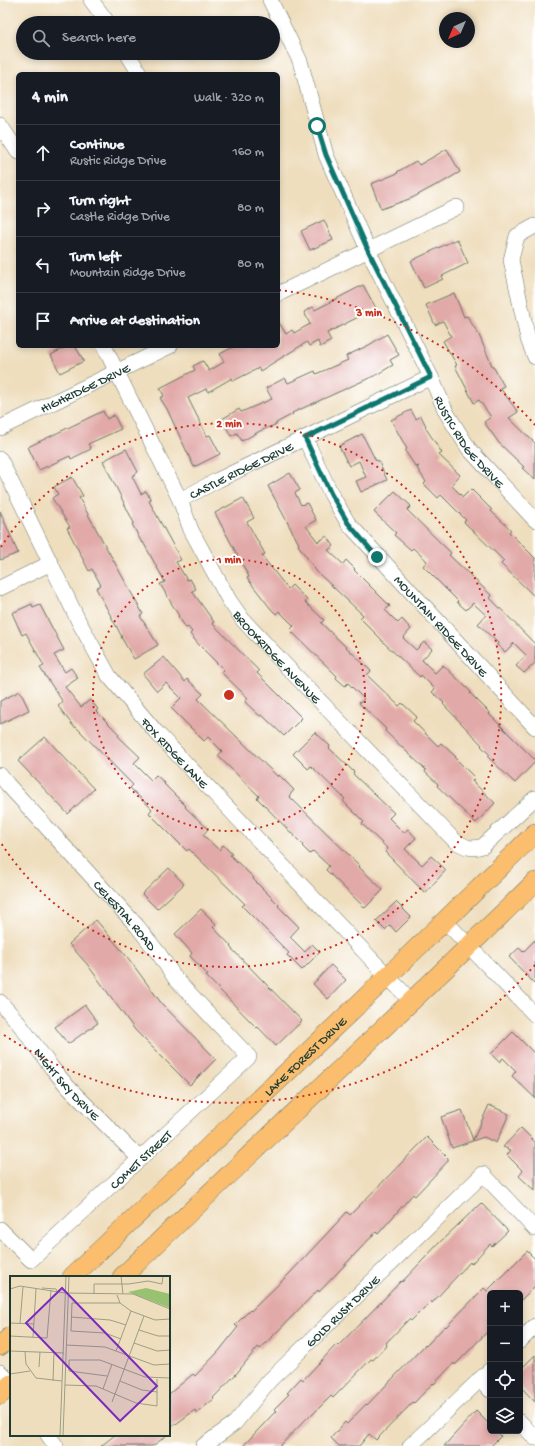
<!DOCTYPE html>
<html lang="en">
<head>
<meta charset="utf-8">
<style>
  :root { --surface:#171b24; --page:#242831; --text:#f1f3f6; --muted:#9ea1a6; --line:#363941 }
  body { margin:0; font-family:"Gochi Hand",sans-serif; background:var(--page); color:var(--text) }
  .controls { position:absolute; right:12px; bottom:12px; display:grid; overflow:hidden; border-radius:6px; box-shadow:0 2px 6px #0003 }
  .controls button { width:36px; height:36px; display:grid; place-items:center; padding:0; border:0; border-bottom:1px solid var(--line); background:var(--surface); color:var(--text); font:20px sans-serif }
  .compass { position:absolute; left:439px; top:12px; width:36px; height:36px; border-radius:50%; background:var(--surface); box-shadow:0 2px 6px #0003; rotate:224deg }
  .stop { position:absolute; width:12px; height:12px; margin:-9px; border:3px solid #0f766e; border-radius:50%; background:#fff }
  .stop.end { background:#0f766e; border-color:#fff; box-shadow:0 1px 4px #0008 }
  .list { margin:0; padding:0; list-style:none }
  h2 { display:flex; justify-content:space-between; align-items:center; height:52px; margin:0; padding:0 16px; font-size:17px }
  h2 small { font-size:13px; font-weight:400; color:var(--muted) }
  .list li { display:grid; grid-template-columns:26px 1fr auto; gap:12px; align-items:center; box-sizing:border-box; height:56px; padding:0 16px; border-top:1px solid var(--line) }
  .list b { display:block; font-size:15px; white-space:nowrap }
  .list p { margin:0; font-size:13px; white-space:nowrap; color:var(--muted) }
  .list em { font-size:13px; font-style:normal; color:var(--muted) }
  .icon { flex:none; width:22px; height:22px; fill:none; stroke:currentColor; stroke-width:2; stroke-linecap:round; stroke-linejoin:round }
  .map { position:relative; flex:none; width:535px; height:1446px; overflow:hidden }
  .search { position:absolute; background:var(--surface); box-shadow:0 2px 6px #0003; left:16px; top:16px; width:264px; height:44px; display:flex; align-items:center; gap:10px; box-sizing:border-box; padding:0 14px; border-radius:22px; color:var(--muted); font-size:15px }
  .panel { position:absolute; background:var(--surface); box-shadow:0 2px 6px #0003; left:16px; top:72px; width:264px; height:276px; border-radius:6px }
  .map>svg:first-child { display:block }
</style>
</head>
<body>
<div class="map">
<svg width="535" height="1446" viewBox="0 0 535 1446">
  <rect width="100%" height="100%" fill="#fff"/>
  <filter id="ink" filterUnits="userSpaceOnUse"><feTurbulence type="fractalNoise" baseFrequency=".025" numOctaves="2"/><feDisplacementMap in="SourceGraphic" scale="8" xChannelSelector="R" yChannelSelector="G"/><feConvolveMatrix kernelMatrix="1 2 1 2 8 2 1 2 1" color-interpolation-filters="sRGB"/></filter>
  <filter id="wash" filterUnits="userSpaceOnUse"><feTurbulence type="fractalNoise" baseFrequency=".012" numOctaves="4" result="noise"/><feDisplacementMap in="SourceGraphic" scale="16" xChannelSelector="R" yChannelSelector="G"/><feGaussianBlur stdDeviation="0.9" result="paint"/><feColorMatrix in="noise" values="0 0 0 0 0 0 0 0 0 0 0 0 0 0 0 0 0 1.4 0 .05"/><feComposite in="paint" operator="in"/></filter>
  <g filter="url(#wash)">
    <rect width="100%" height="100%" fill="#efdebe"/>
    <g id="blocks">
      <path fill="#e1a9a7" d="M447,149L460,172L438,185V184L412,198L381,209L371,184L398,173L397,172L416,161L419,165Z
        M324,220L333,240L310,250L301,231Z
        M457,239L468,263L442,276L443,279L424,288L411,261Z
        M363,285L376,308L327,333L331,341L320,347L318,341L309,346L307,342L260,371L259,368L233,381L232,378L208,392L206,389L188,398L207,436L210,435L220,454L194,467L167,409L160,398L164,396L160,388L195,370L193,366L203,361L209,371L224,362L220,354L235,346H278V321L286,334L292,330L294,333L310,324L304,312L313,307L315,310Z
        M454,293L464,317L467,316L479,335L493,368H494L504,386L500,388L518,412L509,418L535,443V480L522,468L524,467L499,443L484,422L491,417L479,400L474,403L455,366L457,365L443,341L451,336L443,321L435,325L426,305Z
        M387,334L399,355L390,360L393,365L376,375L292,413L293,414L276,423L277,424L260,431L242,441L237,433L231,436L222,419L239,409L241,412L272,399L266,388L285,378L288,383L315,371L316,374L348,360L346,356L369,345Z
        M68,346H75L84,361L60,373L51,355Z
        M411,410L416,419L421,416L426,426L425,427L442,453L439,455L460,475L451,485L463,497L471,489L492,510L491,511L511,530L509,532L535,558V597L501,564L504,561L464,522L466,520L441,495L438,498L424,484L426,482L417,468L419,466L416,467L405,451L407,449L391,420Z
        M103,411L107,419L114,415L121,429L88,444L91,449L71,459L70,456L39,470L28,447Z
        M362,434L376,461L378,460L387,480L361,492L356,481L366,477L359,461L349,466L339,446Z
        M126,449L138,472L132,476L141,494L146,491L151,500L149,501L181,560L176,562L187,580L190,579L196,589L192,591L214,622L212,623L259,671L257,673L302,718L284,736L262,715L260,716L245,702L248,698L221,672L224,670L199,645L190,634L192,632L188,627L186,628L178,616H179L160,584L165,582L143,542L142,543L132,524L134,523L103,461Z
        M290,473L300,490L295,493L301,505L307,503L316,520L306,526L318,542L327,536L334,546L328,550L343,564L346,560L355,569L354,570L390,606L385,610L398,623L402,619L411,629L403,638L416,650L424,642L432,649L422,660L435,673L443,665L471,692L470,693L490,713L489,714L535,760V762L515,783L488,757L490,755L481,746L482,745L443,704L444,703L432,692L435,689L421,675L420,677L381,640H382L360,618L363,615L317,572L298,545L299,544L268,486Z
        M72,477L83,496L79,498L143,614L140,616L158,645L134,659L121,637H122L96,588L101,585L92,569L89,571L67,528L70,527L52,498L58,494L54,487Z
        M395,491L411,506L407,510L451,553L449,555L492,596L490,598L535,644V663L524,673L516,666L526,655L514,643L505,652L497,645L498,643L478,624L486,615L473,603L466,610L457,602L458,601L423,566L427,561L413,548L411,550L394,535L396,533L374,512Z
        M243,498L254,518L247,522L265,554L262,556L288,589L292,585L307,600L305,602L324,620L321,623L371,671L367,675L399,706L402,703L417,717L413,721L438,746L441,743L456,757L455,758L475,778L472,781L495,803L476,823L437,786L438,784L425,772L426,770L385,731L386,729L359,703L364,699L348,683L345,686L336,678L337,676L290,630L294,626L279,611L276,614L271,609L247,578L249,577L215,513Z
        M0,511L18,553L0,560Z
        M32,604L33,608L40,605L64,650L54,655L65,672L71,668L78,678L65,687L81,707L90,700L98,709L96,711L119,734L118,736L140,757L134,763L151,780L156,775L165,783L164,784L186,806L185,807L208,829L203,835L219,850L223,845L232,854L230,855L254,878L253,879L279,905L278,906L299,927L290,937L305,952L312,944L320,952L302,970L287,955L289,953L242,906L245,904L189,849L187,851L149,813L152,809L130,788L133,785L76,727H74L58,706L63,702L40,668L44,666L26,633L22,635L12,613Z
        M164,657L185,682L187,679L203,694L198,699L278,777L279,775L294,790L289,796L360,866L359,867L383,890L365,908L326,870L329,866L313,851L310,854L302,846L303,845L257,798L259,796L218,756L222,751L208,737L204,741L171,708L181,698L166,683L157,691L143,674Z
        M20,691L29,710L0,724V701Z
        M315,732L330,746L329,748L354,772L353,774L394,813L389,818L404,833L408,829L416,838L405,849L422,865L431,856L446,870L425,893L385,852L388,849L362,824L364,822L343,801L345,799L311,766L308,769L293,754Z
        M45,737L94,789L68,814L18,761Z
        M169,868L184,884L157,909L142,894Z
        M396,902L411,917L396,932L390,925L385,930L376,921Z
        M201,909L216,924L213,927L231,946L230,947L302,1021L276,1046L258,1027L257,1028L206,976L208,975L190,956L192,953L175,934Z
        M96,920L128,958L162,1004L216,1059L190,1085L135,1030L87,964L69,944Z
        M535,940V984L509,957L519,948L523,952Z
        M331,965L346,980L328,999L313,984Z
        M85,1005L98,1023L68,1044L55,1027Z
        M513,1032L535,1054V1098L512,1076L516,1071L503,1058L499,1062L491,1054Z
        M489,1105L509,1114L496,1143L484,1137L452,1148L441,1117L462,1110L473,1140Z
        M521,1128L535,1142V1191L519,1176L523,1171L507,1155L511,1150L503,1147Z
        M427,1137L448,1158V1161L415,1196L413,1194L378,1234L376,1232L319,1292L318,1290L260,1349L258,1347L236,1374L213,1398L214,1399L197,1413L195,1410L169,1429V1394L193,1374L195,1376L219,1351L238,1327L235,1325L250,1310L251,1311L290,1273L347,1212L350,1215Z
        M481,1203L508,1231L492,1246L490,1244L471,1264L470,1262L432,1303L431,1301L411,1321L409,1319L386,1343L387,1345L373,1360L371,1359L333,1398L331,1396L311,1416L310,1415L280,1446H243L276,1411L274,1409L289,1394L287,1393L301,1378L303,1380L336,1345L338,1346L382,1301L401,1281L402,1282L440,1242Z
        M527,1251L535,1259V1286L520,1301V1293H490V1329L455,1365L454,1363L434,1384L433,1383L414,1403L413,1402L376,1440L369,1434L359,1446H339L331,1438L345,1422L347,1424L366,1404L367,1405L425,1345L426,1346L445,1326L446,1327L484,1288L487,1291Z
        M535,1355V1402L520,1386V1370Z
        M476,1411L490,1425V1431H496L501,1436L491,1446H444Z
        M115,1435H167L153,1446H101Z"/>
    </g>
  </g>
  <g filter="url(#ink)">
    <use href="#blocks" fill-opacity="0" stroke="#687564" stroke-width="1"/>
    <g fill="none" stroke-linecap="round" stroke-linejoin="round">
      <g stroke="#687564" stroke-width="16">
        <g id="minor">
          <path d="M91,0L108,23"/>
          <path id="s1" d="M270,0L300,61L326,155L368,250L431,377L446,412L469,449L535,520"/>
          <path d="M127,53L140,74"/>
          <path d="M0,125L18,152"/>
          <path d="M535,226L517,236L511,260L528,339L535,357"/>
          <path d="M278,294L457,207"/>
          <path id="s2" d="M104,346L180,500L191,530L229,600L243,620L288,668L455,841C465,847 471,850 483,846L535,798"/>
          <path id="s3" d="M0,428L170,346"/>
          <path id="s4" d="M305,438L331,494L348,523L535,727"/>
          <path id="s5" d="M0,459L79,622L109,676L156,732L412,1002"/>
          <path id="s6" d="M180,500L218,480L431,377"/>
          <path d="M0,588L51,563"/>
          <path id="s7" d="M0,775L8,785L137,926L159,954L175,978L249,1057L31,1260L0,1229"/>
          <path d="M445,921L535,1015"/>
          <path id="s8" d="M0,1002L17,1021L52,1068L68,1087L140,1159"/>
          <path d="M520,1341L535,1326"/>
          <path d="M0,1372L11,1383"/>
          <path d="M480,1379L490,1390"/>
          <path d="M520,1422L535,1438"/>
          <path d="M48,1435L56,1446"/>
          <path id="s9" d="M203,1446L235,1423L269,1381L483,1174L535,1229"/>
          <path d="M410,1446L490,1370"/>
        </g>
      </g>
      <g stroke="#687564" stroke-width="20">
        <g id="major">
          <path id="s10" d="M72,1277L388,976L535,833"/>
          <path d="M122,1277C259,1145 399,1015 535,882"/>
          <path d="M0,1346L11,1336"/>
          <path d="M0,1395L11,1384"/>
        </g>
      </g>
      <use href="#minor" stroke="#fff" stroke-width="15"/>
      <use href="#major" stroke="#fbbd6e" stroke-width="19"/>
    </g>
  </g>
  <g fill="none" stroke-linecap="round" stroke-linejoin="round" filter="url(#ink)">
    <path stroke="#0f766e" stroke-width="5" d="M317,126L326,155L368,250L431,377L305,438L331,494L348,523L377,557"/>
  </g>
  <g fill="none" stroke="#c8321e" stroke-width="2" stroke-dasharray="2 4">
    <circle cx="229" cy="695" r="136"/>
    <path d="M1 547A272 272 0 1 1 1 843"/>
    <path d="M535 965A408 408 0 0 1 1 1033M279 290A408 408 0 0 1 535 425"/>
  </g>
  <g text-anchor="middle" stroke-width="4" stroke-linejoin="round" paint-order="stroke">
    <g font-size="13" fill="#1f3d34" stroke="#fff">
      <text dy="5" stroke="none"><textPath href="#s3" startOffset="94">HIGHRIDGE DRIVE</textPath></text>
      <text dy="5" stroke="none"><textPath href="#s1" startOffset="487">RUSTIC RIDGE DRIVE</textPath></text>
      <text dy="5" stroke="none"><textPath href="#s6" startOffset="68">CASTLE RIDGE DRIVE</textPath></text>
      <text dy="5" stroke="none"><textPath href="#s4" startOffset="234">MOUNTAIN RIDGE DRIVE</textPath></text>
      <text dy="5" stroke="none"><textPath href="#s2" startOffset="358">BROOKRIDGE AVENUE</textPath></text>
      <text dy="5" stroke="none"><textPath href="#s5" startOffset="344">FOX RIDGE LANE</textPath></text>
      <text dy="5" stroke="none"><textPath href="#s7" startOffset="188">CELESTIAL ROAD</textPath></text>
      <text dy="5" stroke="none"><textPath href="#s10" startOffset="321">LAKE FOREST DRIVE</textPath></text>
      <text dy="5" stroke="none"><textPath href="#s8" startOffset="106">NIGHT SKY DRIVE</textPath></text>
      <text transform="translate(140 1159) rotate(-43)" y="5">COMET STREET</text>
      <text dy="5" stroke="none"><textPath href="#s9" startOffset="195">GOLD RUSH DRIVE</textPath></text>
    </g>
  </g>
  <g transform="translate(10 1276)">
    <rect width="160" height="160" fill="#efdebe"/>
    <path d="M136,12L160,18V32L118,16Z" fill="#98c26f"/>
    <path fill="none" stroke="#9c9e87" stroke-width="1" d="M111,0L113,18M32,12L46,13L47,15M0,13L10,10L55,17L123,18L160,33M84,18V8H119L138,5L152,8L153,0M107,19L110,27L121,35L145,44L160,43M110,27H62L61,55L95,57L111,63M61,41L100,44L116,49M0,47L24,48M10,47L13,11M129,54L148,60H160M0,60L37,62L41,14M23,61L26,13M124,67L147,75L160,74M56,69L95,71L144,89L160,88M0,75L54,77M106,75L121,35M0,76V95M15,76L16,88L26,102L52,105M29,91L30,76M0,98L20,95M97,100L59,95V84H90L135,101L160,102M43,105L44,76M110,105L132,114L147,116M55,109L86,110L126,127L147,130V103M93,113L102,88M102,126L134,40M50,160L56,0M53,160L59,0"/>
    <path fill="#7b2cbf" fill-opacity="0.15" stroke="#7b2cbf" stroke-width="2" d="M52,12L147,110L110,145L16,47Z"/>
    <rect width="160" height="160" fill="none" stroke="#1f3d34" stroke-width="2"/>
  </g>
  <circle cx="229" cy="695" r="6" fill="#c8321e" stroke="#fff" stroke-width="2"/>
  <g font-size="12" text-anchor="middle" font-weight="bold" fill="#c8321e" stroke="#fff" stroke-width="4" stroke-linejoin="round" paint-order="stroke">
    <text x="369" y="316">3 min</text>
    <text x="229" y="427">2 min</text>
    <text x="229" y="563">1 min</text>
  </g>
</svg>
<div class="controls">
<button>+</button>
<button>−</button>
<button><svg class="icon" aria-label="locate" viewBox="0 0 24 24"><circle cx="12" cy="12" r="6"/><path d="M12 2v4M12 18v4M2 12h4M18 12h4"/></svg></button>
<button><svg class="icon" aria-label="layers" viewBox="0 0 24 24"><path d="M12 4l9 5-9 5-9-5zM3 14l9 5 9-5"/></svg></button>
</div>
<svg class="compass" viewBox="-18 -18 36 36"><path d="M0-13l5 13h-10z" fill="#e53935"/><path d="M0 13l5-13h-10z" fill="#9ea1a6"/></svg>
<div class="stop" style="left:317px;top:126px"></div>
<div class="stop end" style="left:377px;top:557px"></div>
<div class="search"><svg class="icon" aria-label="search" viewBox="0 0 24 24"><circle cx="10" cy="10" r="6"/><path d="M15 15l6 6"/></svg>Search here</div>
<section class="panel">
<h2>4 min<small>Walk · 320 m</small></h2>
<ul class="list">
<li><svg class="icon" aria-label="ahead" viewBox="0 0 24 24"><path d="M12 20V5M6 11l6-6 6 6"/></svg><div><b>Continue</b><p>Rustic Ridge Drive</p></div><em>160 m</em></li>
<li><svg class="icon" aria-label="right" viewBox="0 0 24 24"><path d="M7 20v-9h11M14 6l5 5-5 5"/></svg><div><b>Turn right</b><p>Castle Ridge Drive</p></div><em>80 m</em></li>
<li><svg class="icon" aria-label="left" viewBox="0 0 24 24"><path d="M17 20v-9H6M10 6l-5 5 5 5"/></svg><div><b>Turn left</b><p>Mountain Ridge Drive</p></div><em>80 m</em></li>
<li><svg class="icon" aria-label="arrive" viewBox="0 0 24 24"><path d="M6 21V4h12l-3 4 3 4H6"/></svg><div><b>Arrive at destination</b></div></li>
</ul>
</section>
</div>
</body>
</html>
